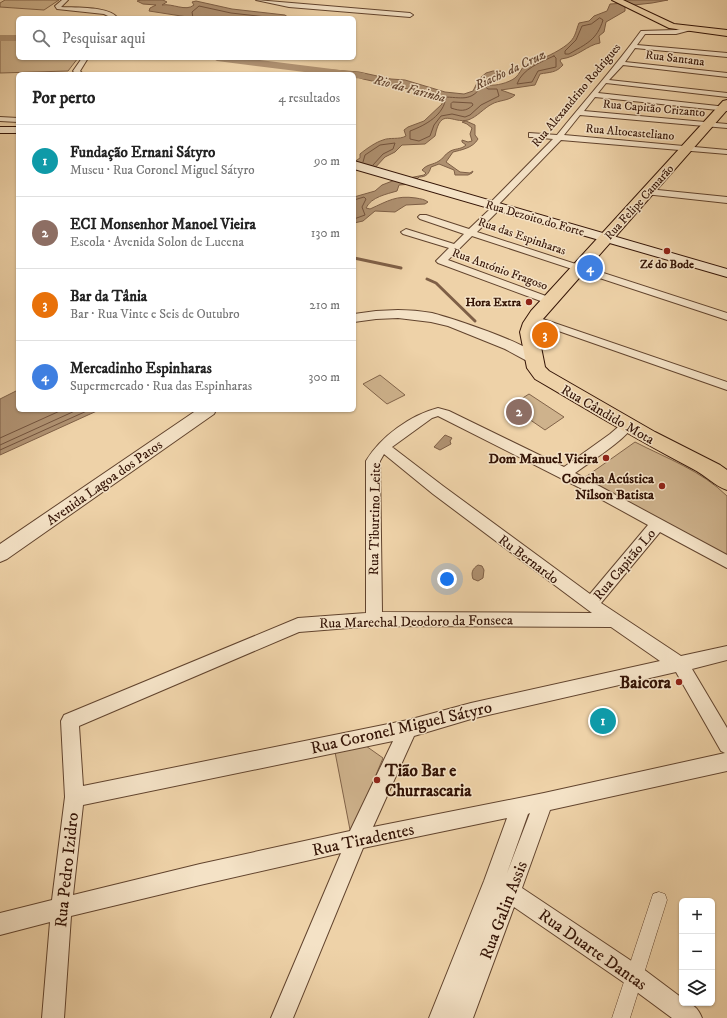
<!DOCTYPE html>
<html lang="pt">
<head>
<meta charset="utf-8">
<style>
  :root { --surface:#fff; --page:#f2f2f2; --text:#222; --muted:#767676; --line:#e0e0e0; --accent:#8f2418 }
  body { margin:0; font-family:"IM FELL DW Pica",serif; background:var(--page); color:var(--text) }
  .controls { position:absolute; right:12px; bottom:12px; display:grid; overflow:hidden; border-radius:6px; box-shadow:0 1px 3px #0004 }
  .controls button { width:36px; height:36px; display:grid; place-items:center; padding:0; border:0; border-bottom:1px solid var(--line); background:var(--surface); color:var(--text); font:20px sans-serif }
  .you { position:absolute; left:447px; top:579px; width:14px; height:14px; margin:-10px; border:3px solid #fff; border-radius:50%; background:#1a73e8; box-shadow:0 0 0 6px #1a73e833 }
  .badge { display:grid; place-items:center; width:26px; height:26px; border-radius:50%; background:var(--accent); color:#fff; font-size:13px; font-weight:700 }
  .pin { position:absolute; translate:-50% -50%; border:2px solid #fff; box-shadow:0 1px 4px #0006 }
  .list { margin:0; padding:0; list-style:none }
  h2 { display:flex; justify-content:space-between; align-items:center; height:52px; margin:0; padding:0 16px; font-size:17px }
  h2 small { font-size:13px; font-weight:400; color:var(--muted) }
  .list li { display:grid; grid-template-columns:26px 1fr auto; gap:12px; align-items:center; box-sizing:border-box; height:72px; padding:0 16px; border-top:1px solid var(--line) }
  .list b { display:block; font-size:15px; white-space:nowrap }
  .list p { margin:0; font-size:13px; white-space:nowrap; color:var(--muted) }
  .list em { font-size:13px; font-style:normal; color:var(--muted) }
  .icon { flex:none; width:22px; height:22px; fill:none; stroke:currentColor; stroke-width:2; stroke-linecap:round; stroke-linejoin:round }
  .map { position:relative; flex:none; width:727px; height:1018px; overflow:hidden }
  .search { position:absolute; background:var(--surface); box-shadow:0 1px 3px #0004; left:16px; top:16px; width:340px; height:44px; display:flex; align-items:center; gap:10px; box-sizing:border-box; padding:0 14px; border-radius:6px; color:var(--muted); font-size:15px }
  .panel { position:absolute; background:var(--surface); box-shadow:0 1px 3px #0004; left:16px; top:72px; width:340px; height:340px; border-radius:6px }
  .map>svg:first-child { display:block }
</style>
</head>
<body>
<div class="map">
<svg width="727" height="1018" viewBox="0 0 727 1018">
  <rect width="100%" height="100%" fill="#eed2a8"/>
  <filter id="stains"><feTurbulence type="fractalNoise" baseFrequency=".005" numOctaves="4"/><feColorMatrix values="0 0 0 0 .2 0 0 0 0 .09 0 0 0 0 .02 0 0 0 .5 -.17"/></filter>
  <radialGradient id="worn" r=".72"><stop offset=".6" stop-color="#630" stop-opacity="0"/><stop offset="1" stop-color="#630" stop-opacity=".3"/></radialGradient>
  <path fill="#ceb28c" stroke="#816349" d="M5,0H59L44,10L0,7V3Z
    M0,39H18V58H78L68,71L0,73Z
    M380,375L405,395L387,404L363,384Z
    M529,394L564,417L545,430L510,406Z
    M635,442C666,458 702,471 727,496V556L584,478Z
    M366,746L383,758L351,835L335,752Z"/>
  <path fill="#af9171" stroke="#7e5f46" d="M141,0H163L167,2L162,5C172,3 186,12 194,5L192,2L196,1L232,9L285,15L289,18H194L149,11L150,8L156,5L143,4L137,1Z
    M623,0H668L652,3L625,6V11L606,22L604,32L599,36L600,43C587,45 578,57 561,59L560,61L563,65C556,73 550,72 540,74L535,85L501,90L515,95C509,101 499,100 492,104C484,108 477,117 468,120C452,124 441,106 435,136L425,144L402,145L395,152L385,157L373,170L354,162L360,158V154C366,149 376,142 383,140C390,137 399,140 406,136L404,130L408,127L424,121L442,104V100L431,94L363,79L354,76V74H335L332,70L359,72L391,79L405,80L445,92L464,94L473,91L479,79L486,73L493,71H501L489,80V85C496,86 508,83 515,78C520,74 521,68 526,64C530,62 534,62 538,60C547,57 563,49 570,42C576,36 576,30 579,23L589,21L594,16L607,11L610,4L626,3Z
    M466,121L475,125V135L478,139C473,148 461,150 453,152L446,162L460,172L470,173L473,171L472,173L468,175H455L454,170L439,164L431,167C429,174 426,177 419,177L414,182L409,178L424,175L426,173L422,170C427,164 433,165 439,161C443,159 445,154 449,152C454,148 461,150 466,145L462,142V140L468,142L472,141L470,134L472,128L467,124L462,122Z
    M395,180L412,184L399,185L397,191C387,194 371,197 366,208L370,209C388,201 396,195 416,198C421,199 424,199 428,202L425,204L406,205L395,212L375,211L363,221L354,223V197L375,191L382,185Z
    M18,390V410H99L0,455V399Z
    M445,435L452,438L450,441L451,444L440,450L434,447Z
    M478,565L482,566L484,570L483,578L478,581L473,579C471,573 472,569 478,565Z"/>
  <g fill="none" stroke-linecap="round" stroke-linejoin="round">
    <path stroke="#72523c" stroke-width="1" d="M193,18L192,12L199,6L231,13L275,18
      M600,18L603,20C597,40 586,44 569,54H565V51L576,40L582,26L591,24Z
      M554,56L556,58V67L538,71L532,82L517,84C522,69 541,62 554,56Z
      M483,85L488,89H497L499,96L481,105L470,115L465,117L452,114L441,116L434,125L430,136L419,141L410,139V131C426,125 444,115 446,97C465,98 471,101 483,85Z
      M453,102L472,103L473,105C466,112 460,111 451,108V104Z
      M363,162L365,155L380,145L395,143L393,149L383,154L373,165
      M354,200L364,197L366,199L362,207L365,215L354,219
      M0,438L62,410
      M0,445L77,410
      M0,450L89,410"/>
    <path stroke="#7e5f46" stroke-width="3" d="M354,258L401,268
      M427,279L436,283L475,321"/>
    <path fill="#af9171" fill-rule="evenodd" d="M0,35H18V41H0Z
      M212,58H243L364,73L369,76L364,79L354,78V74H321L217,61Z"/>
    <g stroke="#62442e" stroke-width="1">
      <path id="pedestrian" d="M659,892L665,894L667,900L630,1018H612L651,900L653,894Z"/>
    </g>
    <g stroke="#62442e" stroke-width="2">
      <path id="minor" d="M62,0H68L61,7C77,8 108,6 118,18H112L104,14L57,9L55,6Z
        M256,0L410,13L413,15L410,17L289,7Z
        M689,27L691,28V30L676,34H645L637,45L727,53V57L635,48L625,62L727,73V77L623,65L609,80L727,93V97L606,83L598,93L727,107V111L595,97L584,111L727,124V128L580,115L564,135L727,150V154L561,140L497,206L496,213L477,232L727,313V320L472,236L448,260L554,299L555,301L554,303H546L438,263L436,261L449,248L403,234L401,232L406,229L454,244L464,234L420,219L418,217L420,215H426L469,229L489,210L490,203L553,139L532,137H529V133L557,135C585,100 616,66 641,31L676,30Z
        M82,58H88L80,71L83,74H76L73,71Z
        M0,117L18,118V122L0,121Z
        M648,189L727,197V203L645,194L644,192Z
        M534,316L727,382V390L530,321L529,319L530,317Z
        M438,408L449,411L564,467L610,434L624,422L628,421L632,422L634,425C624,441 591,461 575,473L727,555V568L660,532L601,603L681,656L727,646V660L692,669L727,728V771L550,810L522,888L642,968L682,998V1003C693,1003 698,1008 702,1018H672L626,984L514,907L473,1018H429L484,881L507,818L363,848L293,1018H271L341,853L200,885L71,916L64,1018H42L50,922L0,935V913L52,900L65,797L61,721L64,715L298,618L366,613V461C381,436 411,415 438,408ZM438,416L586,491L648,525L590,594L443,486L392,447L432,418ZM384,454L433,494L592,613L382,612L380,461ZM374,626L611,627L660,661L471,703L408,720L83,786L79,726L299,632ZM676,672L721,751L725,753L544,793L373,827L414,736L471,719ZM393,741L350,831L200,864L73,895L83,805ZM530,813L507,873L528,814Z"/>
    </g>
    <g stroke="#62442e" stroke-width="2">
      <path id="tertiary" d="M398,310C409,310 421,311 432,313C451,318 532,344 541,359L539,362L534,364L529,362L505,349L448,326L431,322L398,318L376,319L354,322V314L376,311Z
        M197,410H216L214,414L7,559L0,562V544Z"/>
    </g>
    <g stroke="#341406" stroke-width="2">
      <path id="secondary" d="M0,127H18V133H0Z
        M354,161L727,269V277L354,169Z"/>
    </g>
    <g stroke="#341406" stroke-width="2">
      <path id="primary" d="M612,0H623L674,24L727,30V36L669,28Z
        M727,100V110L543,319L538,332L545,367L549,371L655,432L720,465L727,470V490C715,486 705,475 693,469C639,441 588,410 535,379L527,368L520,332L523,323L531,311L723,101Z"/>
    </g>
    <use href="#pedestrian" fill="#f4e2c6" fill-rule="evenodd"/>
    <use href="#minor" fill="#f4e2c6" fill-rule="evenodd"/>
    <use href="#tertiary" fill="#f4e2c6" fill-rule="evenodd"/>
    <use href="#secondary" fill="#f4e2c6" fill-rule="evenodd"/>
    <use href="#primary" fill="#eed2a8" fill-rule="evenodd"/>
  </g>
  <g fill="#8f2418" stroke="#f4e2c6" stroke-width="1.5">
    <circle cx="667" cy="251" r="4"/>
    <circle cx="529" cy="302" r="4"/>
    <circle cx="606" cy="458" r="4"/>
    <circle cx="662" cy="486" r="4"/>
    <circle cx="679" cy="682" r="4"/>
    <circle cx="377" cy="780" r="4"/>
  </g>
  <g text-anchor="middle" stroke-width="3" stroke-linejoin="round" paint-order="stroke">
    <g font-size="12" fill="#341406" stroke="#f4e2c6">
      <text transform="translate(675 58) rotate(7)" y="4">Rua Santana</text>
      <text transform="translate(576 95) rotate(-50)" y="4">Rua Alexandrino Rodrigues</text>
      <text transform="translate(654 108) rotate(5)" y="4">Rua Capitão Crizanto</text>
      <text transform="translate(630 132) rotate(5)" y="4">Rua Altocasteliano</text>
      <text transform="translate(639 202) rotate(-48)" y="4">Rua Felipe Camarão</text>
      <text transform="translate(535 218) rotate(16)" y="4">Rua Dezoito do Forte</text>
      <text transform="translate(522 236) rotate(19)" y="4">Rua das Espinharas</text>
      <text transform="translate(500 269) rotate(20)" y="4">Rua António Fragoso</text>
    </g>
    <g font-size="12" font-weight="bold" fill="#341406" stroke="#f4e2c6">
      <text x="667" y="268">Zé do Bode</text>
      <text x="521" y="306" text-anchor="end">Hora Extra</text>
    </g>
    <g font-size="13" font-style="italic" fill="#654631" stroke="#f4e2c6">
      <text transform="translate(510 69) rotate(-25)" y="5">Riacho da Cruz</text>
      <text transform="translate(410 88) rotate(15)" y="5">Rio da Farinha</text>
    </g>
    <g font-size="14" fill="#341406" stroke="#f4e2c6">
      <text transform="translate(608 414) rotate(30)" y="5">Rua Cândido Mota</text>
      <text transform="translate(104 482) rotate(-35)" y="5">Avenida Lagoa dos Patos</text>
      <text transform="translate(374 519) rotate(-89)" y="5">Rua Tiburtino Leite</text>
      <text transform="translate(529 559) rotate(37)" y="5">Ru Bernardo</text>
      <text transform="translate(624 564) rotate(-50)" y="5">Rua Capitão Lo</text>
      <text transform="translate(416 621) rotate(-1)" y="5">Rua Marechal Deodoro da Fonseca</text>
    </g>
    <g font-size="14" font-weight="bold" fill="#341406" stroke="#f4e2c6" text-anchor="end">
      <text x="598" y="463">Dom Manuel Vieira</text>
      <text x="654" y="483">Concha Acústica<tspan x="654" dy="16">Nilson Batista</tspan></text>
    </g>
    <g font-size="17" font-weight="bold" fill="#341406" stroke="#f4e2c6" text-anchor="end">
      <text x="671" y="688">Baicora</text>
      <text x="385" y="776" text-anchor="start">Tião Bar e<tspan x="385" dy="20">Churrascaria</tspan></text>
    </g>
    <g font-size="17" fill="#341406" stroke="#f4e2c6">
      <text transform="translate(401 727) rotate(-13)" y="6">Rua Coronel Miguel Sátyro</text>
      <text transform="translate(363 839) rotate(-12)" y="6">Rua Tiradentes</text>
      <text transform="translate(66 870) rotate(-84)" y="6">Rua Pedro Izidro</text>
      <text transform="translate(503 910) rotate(-69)" y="6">Rua Galin Assis</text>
      <text transform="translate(593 949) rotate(35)" y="6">Rua Duarte Dantas</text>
    </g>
  </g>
  <rect width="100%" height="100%" filter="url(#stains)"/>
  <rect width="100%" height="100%" fill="url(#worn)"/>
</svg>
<div class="controls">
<button>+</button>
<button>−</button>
<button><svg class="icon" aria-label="layers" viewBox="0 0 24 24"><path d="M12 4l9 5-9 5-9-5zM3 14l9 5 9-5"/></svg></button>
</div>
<div class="you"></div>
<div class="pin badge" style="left:603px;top:721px;background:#0f9aa8">1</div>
<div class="pin badge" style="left:519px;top:412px;background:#8d6e63">2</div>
<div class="pin badge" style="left:545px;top:335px;background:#e8710a">3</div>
<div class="pin badge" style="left:590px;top:268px;background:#3f7fe0">4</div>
<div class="search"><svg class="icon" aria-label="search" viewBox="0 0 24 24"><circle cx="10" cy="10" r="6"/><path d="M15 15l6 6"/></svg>Pesquisar aqui</div>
<section class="panel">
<h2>Por perto<small>4 resultados</small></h2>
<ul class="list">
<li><span class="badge" style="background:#0f9aa8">1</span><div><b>Fundação Ernani Sátyro</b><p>Museu · Rua Coronel Miguel Sátyro</p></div><em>90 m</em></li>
<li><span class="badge" style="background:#8d6e63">2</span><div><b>ECI Monsenhor Manoel Vieira</b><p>Escola · Avenida Solon de Lucena</p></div><em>130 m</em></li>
<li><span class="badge" style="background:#e8710a">3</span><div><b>Bar da Tânia</b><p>Bar · Rua Vinte e Seis de Outubro</p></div><em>210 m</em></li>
<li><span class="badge" style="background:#3f7fe0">4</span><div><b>Mercadinho Espinharas</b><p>Supermercado · Rua das Espinharas</p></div><em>300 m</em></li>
</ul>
</section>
</div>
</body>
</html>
